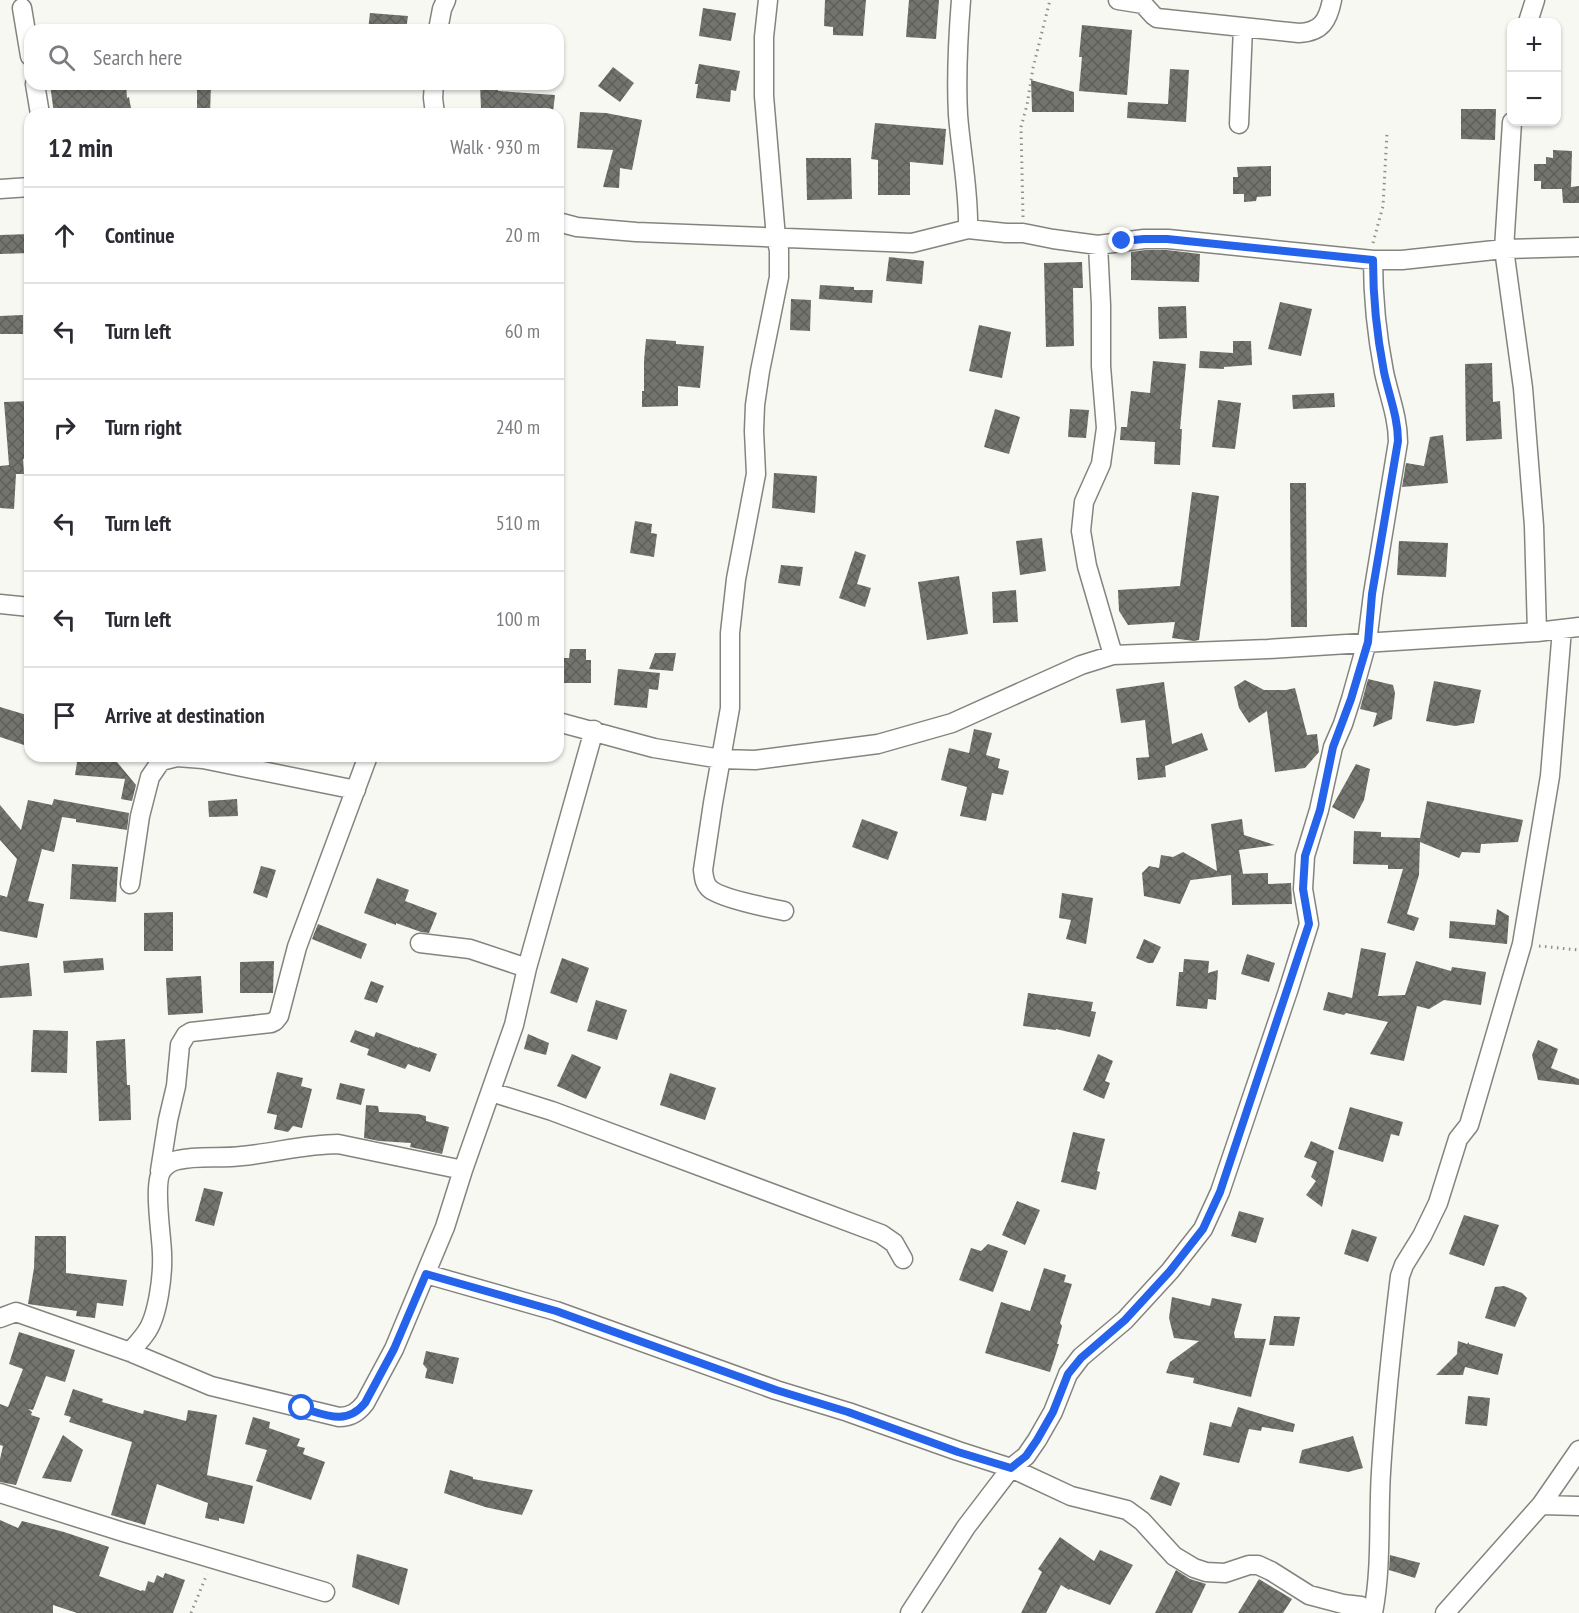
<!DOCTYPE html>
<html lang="en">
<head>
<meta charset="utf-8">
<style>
  :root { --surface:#fff; --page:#f2f2f3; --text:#2b2b33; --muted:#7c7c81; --line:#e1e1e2 }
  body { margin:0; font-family:"PT Sans Narrow",sans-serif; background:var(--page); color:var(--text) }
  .controls { position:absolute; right:18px; top:18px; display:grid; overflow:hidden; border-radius:12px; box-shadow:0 2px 4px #0004 }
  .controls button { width:54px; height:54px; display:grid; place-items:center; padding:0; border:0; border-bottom:2px solid var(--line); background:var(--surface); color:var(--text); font:30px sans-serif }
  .stop { position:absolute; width:18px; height:18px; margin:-14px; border:4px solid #2563eb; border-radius:50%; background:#fff }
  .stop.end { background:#2563eb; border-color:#fff; box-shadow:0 2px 6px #0008 }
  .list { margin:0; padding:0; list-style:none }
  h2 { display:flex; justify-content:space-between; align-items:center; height:78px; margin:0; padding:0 24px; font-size:26px }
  h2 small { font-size:20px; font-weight:400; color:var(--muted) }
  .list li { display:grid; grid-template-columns:39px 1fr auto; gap:18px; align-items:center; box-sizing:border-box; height:96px; padding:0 24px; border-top:2px solid var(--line) }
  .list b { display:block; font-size:22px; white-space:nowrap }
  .list em { font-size:20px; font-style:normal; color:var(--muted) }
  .icon { flex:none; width:33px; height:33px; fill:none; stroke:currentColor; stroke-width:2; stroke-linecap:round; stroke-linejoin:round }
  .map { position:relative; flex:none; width:1579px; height:1613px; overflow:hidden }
  .search { position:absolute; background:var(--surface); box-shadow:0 2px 4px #0004; left:24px; top:24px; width:540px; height:66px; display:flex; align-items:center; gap:15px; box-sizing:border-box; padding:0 21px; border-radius:18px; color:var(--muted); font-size:22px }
  .panel { position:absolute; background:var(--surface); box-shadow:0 2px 4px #0004; left:24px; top:108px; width:540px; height:654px; border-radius:18px }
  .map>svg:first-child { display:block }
</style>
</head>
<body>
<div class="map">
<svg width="1579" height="1613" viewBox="0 0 1579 1613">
  <defs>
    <pattern id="building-cross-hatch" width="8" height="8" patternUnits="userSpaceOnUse" patternTransform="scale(1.5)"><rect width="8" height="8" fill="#74746f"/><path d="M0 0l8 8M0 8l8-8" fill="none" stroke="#5e5e5a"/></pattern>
  </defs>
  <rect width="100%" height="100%" fill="#f7f8f2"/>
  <path fill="url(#building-cross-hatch)" d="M825,0H866L863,36L833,35V27L824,26Z
    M909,0H939L936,39L906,37Z
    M703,8L736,13L731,41L699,36Z
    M370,13L408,16L406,30H368Z
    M1082,25L1132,30L1127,95L1079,91L1082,57H1079Z
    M699,64L740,71L736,91L731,90L730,102L696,98L698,84H695Z
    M613,67L634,83L620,102L598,86Z
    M1170,69L1189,70L1186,122L1127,118L1128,102L1168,104Z
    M1031,80L1074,92V112H1032Z
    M50,84H126L127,98L129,97L132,114H54Z
    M197,84H211L210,114H197Z
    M480,84H498V91L555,95L553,112L500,108L481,109Z
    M1461,109H1496L1495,140L1461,139Z
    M580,112L606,113L642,120L632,170L620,168L619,188L603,187L613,150L577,148Z
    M875,123L946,129L943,165L910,162V195H878V160L871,159Z
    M1553,150L1572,151L1571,187L1579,186V203H1563L1562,189H1541V181H1534V164H1546V157L1553,158Z
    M806,158H851L852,199L807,200Z
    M1271,166V196L1257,197L1256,201L1244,202V194H1233V177H1238L1237,167Z
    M30,234V253L0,254V235Z
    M1145,250H1167L1200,254L1199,282L1131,280V252Z
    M889,257L924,261L922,284L886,281Z
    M1082,262L1083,288H1073L1074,346L1046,347L1044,263Z
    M820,285L854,287V290H873L872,303L819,299Z
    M791,299L811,300L810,331L790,330Z
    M1280,302L1312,309L1301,356L1268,349Z
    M1186,306L1187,338L1159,339L1158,307Z
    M23,315V334H0V316Z
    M979,325L1011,332L1002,378L969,371Z
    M646,339L676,341V344L704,346L700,388L678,386V406L642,407V391H644V361Z
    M1233,341H1251L1252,365L1224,367V369L1199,368L1200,351L1233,353Z
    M1153,361L1186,364L1180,429H1182L1180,465L1154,464L1155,442L1120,440L1121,427H1127L1131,391L1150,393Z
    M1492,363L1493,402L1500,401L1502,439L1466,441L1465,364Z
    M1334,393L1335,407L1293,409L1292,395Z
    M1218,400L1241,403L1235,449L1212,447Z
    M30,401V458L23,459L24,474H16L14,509L0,508V466L9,465L4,402Z
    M995,409L1020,417L1009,454L984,447Z
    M1070,409L1089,410L1086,438L1068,437Z
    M1443,435L1448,483L1402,487L1406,463L1424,466L1430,437Z
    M774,473L817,476L815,513L772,508Z
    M1290,483H1306L1307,627H1291Z
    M1192,492L1219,496L1199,640L1194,641L1172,638L1175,622L1128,625L1119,611L1118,590L1180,586Z
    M635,521L652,524L651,533L657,534L654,557L630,553Z
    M1042,538L1046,571L1020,575L1016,541Z
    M1399,541L1448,543L1446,577L1397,575Z
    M855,551L866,555L857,584L871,588L865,607L839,598Z
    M781,565L803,567L800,586L778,583Z
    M959,576L968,634L927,640L918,582Z
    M1016,590L1018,622L993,623L992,592Z
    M570,649H586V660H591V683H562V658H569Z
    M655,653H676L673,671L649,669Z
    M618,669L660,673L658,690L649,689L647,708L614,705Z
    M1368,679L1393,685L1395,693L1392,719L1373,727L1377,713L1360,709Z
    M1245,680L1264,690H1286L1295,688L1307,735L1317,734L1319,752L1305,768L1275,772L1267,711L1249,723L1239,708L1234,687Z
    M1434,681L1481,690L1474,723L1455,726L1426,721Z
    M1164,682L1172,744L1202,733L1208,750L1165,766L1166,777L1138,780L1136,758L1149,757L1145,720L1121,723L1116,689Z
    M0,707L30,716V747L0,737Z
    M974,729L992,733L986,755L1000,759L998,768L1009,771L1003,795L992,793L986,821L960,816L967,787L941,780L949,748L969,753Z
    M78,756H112L136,785L132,801L121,799L125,779L75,775Z
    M1356,764L1370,769L1364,800L1354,819L1332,807Z
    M54,799L129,813L127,830L76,822V819L62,817L54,852L42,849L28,901L44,904L37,938L0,931V895L7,897L17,859L0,840V805L21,830L28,800L52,805Z
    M237,799L238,816L209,817L208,801Z
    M1427,801L1523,820L1518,842L1481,844L1480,853L1462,852L1459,858L1420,842L1419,875L1407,914L1419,918L1414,931L1387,923L1403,869H1388V865L1353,864L1354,831L1381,832V837L1420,838Z
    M862,819L898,832L888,860L852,847Z
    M1242,819L1244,835L1275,845L1239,850L1243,874H1239L1268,873V884L1291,883L1292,904L1232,905L1231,875L1191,880V879L1180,904L1144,896L1142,873L1149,866L1159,868L1161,855L1173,857L1183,852L1217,871L1211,824Z
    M72,864L118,867L116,902L70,899Z
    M261,866L276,870L267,898L253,893Z
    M377,878L409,890L405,901L437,913L429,933L421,932L396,923V925L364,913Z
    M1062,893L1093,898L1086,944L1066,939L1071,920L1059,918Z
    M1497,909L1509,916L1507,944L1449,938L1450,921L1495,925Z
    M173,912V951H144V913Z
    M318,924L367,944L361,959L312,939Z
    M1144,939L1161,947L1153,963H1148L1136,958Z
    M1361,948L1386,953L1378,996L1405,995L1416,961L1451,971L1452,967L1486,972L1481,1005L1444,1000L1429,1009L1417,1006L1404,1061L1370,1054L1388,1022L1346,1013L1344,1015L1323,1010L1328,992L1352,998Z
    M1247,954L1275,963L1269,982L1241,974Z
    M103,958L104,970L64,973L63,961Z
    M562,958L589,968L577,1003L550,993Z
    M1184,959L1209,961L1208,973L1218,970L1216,1000L1208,999L1207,1009L1176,1006L1179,972H1183Z
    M274,961L273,993H240V962Z
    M29,963L32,996L0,998V966Z
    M201,976L203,1013L168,1015L166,978Z
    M371,981L384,986L377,1003L364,999Z
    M1028,993L1093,1002L1091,1011L1096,1012L1090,1037L1056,1029V1030L1023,1026Z
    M596,1000L627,1010L617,1040L587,1031Z
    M33,1030L68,1031L67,1073L31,1072Z
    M355,1030L374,1037L376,1032L419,1048V1047L437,1054L430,1072L408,1064L405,1069L367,1055L369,1049L350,1042Z
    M528,1034L549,1043L546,1055L524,1049Z
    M125,1039L127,1085H130L131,1120L99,1121L96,1041Z
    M1538,1040L1558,1049L1551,1068L1579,1079V1085L1538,1080L1532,1055Z
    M572,1054L601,1067L586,1099L557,1086Z
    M1098,1054L1113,1061L1105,1081L1110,1083L1104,1099L1083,1090Z
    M277,1072L303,1078L301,1086L312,1089L302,1128L293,1126L288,1132L274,1129L277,1115L267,1113Z
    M670,1073L716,1088L705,1120L660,1105Z
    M340,1083L365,1089L361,1105L336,1099Z
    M366,1105L378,1106L379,1112L418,1114L426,1116V1121L449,1127L442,1154L410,1147L411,1143L379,1141L364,1138Z
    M1350,1107L1403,1122L1399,1136L1391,1134L1383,1162L1338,1149Z
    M1073,1132L1105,1139L1097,1171L1100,1172L1096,1190L1061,1182Z
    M1311,1141L1334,1151L1322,1207L1306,1195L1316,1181L1311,1177L1317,1162L1304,1157Z
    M204,1188L223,1192L214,1226L195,1221Z
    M1017,1201L1040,1210L1025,1245L1002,1235Z
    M1239,1211L1264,1218L1256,1243L1231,1236Z
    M1464,1215L1499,1225L1484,1266L1449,1254Z
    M1352,1229L1377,1237L1368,1262L1344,1254Z
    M35,1236H66V1273L127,1280L123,1306L97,1303L95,1318L76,1316L77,1311L28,1304L34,1268Z
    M988,1244L1008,1251L993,1292L959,1280L971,1248L981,1251Z
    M1044,1268L1066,1275L1064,1282L1072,1284L1060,1323L1062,1326L1057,1344H1059L1050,1372L985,1353L1001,1302L1030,1311Z
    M1504,1286L1522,1293L1527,1298L1515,1327L1485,1318L1495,1287Z
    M1172,1297L1210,1306L1212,1298L1242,1304L1234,1333L1235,1338L1266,1339L1251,1397L1193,1383L1194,1378L1166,1373L1170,1362L1199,1341L1174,1338L1169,1318Z
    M1274,1316L1300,1317L1294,1346L1269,1345Z
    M19,1332L75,1350L65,1382L46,1376L33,1410L28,1409L32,1412L31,1415L40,1418L16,1485L0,1482V1459L3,1446L0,1445V1404L8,1407L23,1369L9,1364Z
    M1458,1341L1467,1344L1469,1342V1344L1503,1354L1498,1375L1465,1367L1463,1375H1436L1457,1354Z
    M426,1351L459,1358L453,1384L425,1378L427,1369L423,1364Z
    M73,1389L103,1399L102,1402L143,1414L144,1410L186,1421L188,1410L217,1415L207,1475L253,1486L244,1524L219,1518V1521L205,1518L208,1503L157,1484L145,1525L111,1515L132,1442L69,1422L71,1417L64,1415Z
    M1468,1396L1490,1398L1487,1426L1465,1424Z
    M1238,1407L1295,1424L1293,1432L1262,1427L1261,1431L1249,1429L1239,1463L1203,1455L1210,1422L1231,1427Z
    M253,1417L270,1422L269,1428L300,1439L297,1446L305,1448L303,1454L325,1462L311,1500L256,1481L267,1450L245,1444Z
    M63,1435L83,1450L71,1482L42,1478Z
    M1353,1436L1363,1468L1348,1472L1299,1463L1302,1450Z
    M450,1470L473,1477V1479L533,1490L522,1515L485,1507L444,1493Z
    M1160,1475L1180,1483L1171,1506L1150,1499Z
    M0,1520L18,1528L22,1521L64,1532L109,1547L99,1576L141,1591L142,1590L145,1591L148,1581L154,1583L157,1575L163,1578L165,1573L185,1580L173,1613H77L53,1605V1613H0Z
    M1060,1537L1094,1561L1100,1550L1133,1565L1110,1605L1070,1589L1069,1590L1061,1585L1046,1613H1021L1042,1572L1038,1569Z
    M357,1554L408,1569L399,1605L352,1587Z
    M1390,1555L1420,1563L1415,1578L1389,1570Z
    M1176,1570L1190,1579L1206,1584L1192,1613H1155Z
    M1259,1579L1292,1599L1283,1613H1238Z"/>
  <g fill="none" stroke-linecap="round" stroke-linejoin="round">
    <g stroke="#84847f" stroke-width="21">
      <path id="minor" d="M768,0L764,37V96L776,238L779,250V277L760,371L755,405L754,431L756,474L736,579L730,633V708L713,803L703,870C704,877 704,883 709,888C718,898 769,908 784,911
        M961,0C958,38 956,77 958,115C961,153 969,191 968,229L1006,233H1023L1053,239L1098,245L1144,239H1168L1373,260H1402L1504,249L1579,247
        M1118,0L1143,4L1153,15L1157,18L1299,33C1322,32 1328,20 1332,0
        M22,8L30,56
        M1528,22L1535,0
        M438,30L442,9L446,0
        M35,84L40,114
        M434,84L433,98L435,114
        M1512,122L1504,249L1523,388L1534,526L1537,632
        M1239,124L1243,27
        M0,189L30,187
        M558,222L577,227L636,232L912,243L968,229
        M1098,245L1101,305V366L1106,428L1101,464L1084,502L1081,531L1087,566L1113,655
        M0,604L30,607
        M558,722L654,748L721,759L755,760L878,744L952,723L1081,665L1113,655L1268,649L1537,632L1579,627
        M130,884L140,816L150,777L161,761L177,757L203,759L356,790
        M420,943L470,949L527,968
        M491,1092L552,1111L881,1234L894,1243L903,1259
        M160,1171L168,1120L176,1086L180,1045L186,1035L191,1032L271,1023L275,1021L279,1016L297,947L368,756
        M426,1274L556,1311L776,1390L848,1412L958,1451L1011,1468L1071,1496L1127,1510L1142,1521L1174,1556L1194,1568L1206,1572L1225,1573L1249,1565H1258L1271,1571L1309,1595L1343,1604L1361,1606L1371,1613
        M0,1318L16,1312L130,1352L211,1386L339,1417C351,1417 358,1412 365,1403L394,1349L445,1227L463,1170L514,1025L527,968L594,730
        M130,1352C135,1346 141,1340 145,1334C158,1318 163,1275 162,1254C162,1237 152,1181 163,1169C167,1164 172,1161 178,1160C199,1155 221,1159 242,1156C274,1153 306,1144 338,1144L463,1170
        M0,1493L123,1532L325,1592
        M1541,1505L1579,1506
        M910,1613L966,1527L1011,1468L1026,1456L1037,1440L1053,1412L1068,1374L1081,1357L1125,1320L1170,1271L1203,1229L1220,1192L1288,991L1309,924L1303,889L1305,856L1319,810L1333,747L1343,724L1351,699L1367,642L1373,594L1398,442C1398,417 1389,396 1384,372C1377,336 1373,297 1373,260
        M1373,1613C1382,1566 1378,1519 1381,1472C1385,1407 1392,1341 1400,1276L1404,1265L1422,1236L1438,1203L1458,1139L1469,1125L1522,944L1550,776L1562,629
        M1445,1613L1541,1505L1579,1450"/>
    </g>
    <path stroke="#8f908c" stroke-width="3" stroke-dasharray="1.5 4.5" stroke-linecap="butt" d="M1023,217L1021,127L1027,105L1033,68L1050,0
      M1373,243L1383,206L1387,133
      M1539,946L1579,950
      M191,1613L207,1574"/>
    <use href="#minor" stroke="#fff" stroke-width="18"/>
  </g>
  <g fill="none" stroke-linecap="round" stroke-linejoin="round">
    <path stroke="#2563eb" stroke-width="8" d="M302,1408C326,1415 346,1426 365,1403L394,1349L426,1274L556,1311L776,1390L848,1412L958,1452L1011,1468L1026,1456L1037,1440L1053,1412L1068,1374L1081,1358L1125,1320L1170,1271L1203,1229L1220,1192L1309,924L1303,889L1305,856L1320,810L1333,747L1351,699L1368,642L1372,594L1398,441C1398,417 1389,396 1384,372C1377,336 1373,297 1373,260L1167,239H1144L1122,241"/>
  </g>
</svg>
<div class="controls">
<button>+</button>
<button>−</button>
</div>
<div class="stop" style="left:302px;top:1408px"></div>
<div class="stop end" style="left:1122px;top:241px"></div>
<div class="search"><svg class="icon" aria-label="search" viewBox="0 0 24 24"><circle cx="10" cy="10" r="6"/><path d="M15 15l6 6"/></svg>Search here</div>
<section class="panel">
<h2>12 min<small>Walk · 930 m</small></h2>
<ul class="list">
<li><svg class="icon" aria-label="ahead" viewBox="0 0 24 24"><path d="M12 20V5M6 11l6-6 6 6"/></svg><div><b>Continue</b></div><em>20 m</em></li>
<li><svg class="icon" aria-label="left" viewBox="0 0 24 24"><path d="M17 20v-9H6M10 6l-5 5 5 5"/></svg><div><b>Turn left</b></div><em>60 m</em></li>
<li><svg class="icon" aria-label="right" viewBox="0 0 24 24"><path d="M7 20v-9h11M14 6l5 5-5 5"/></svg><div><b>Turn right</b></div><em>240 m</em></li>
<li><svg class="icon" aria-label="left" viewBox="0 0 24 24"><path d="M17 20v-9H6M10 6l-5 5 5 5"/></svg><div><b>Turn left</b></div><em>510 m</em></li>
<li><svg class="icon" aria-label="left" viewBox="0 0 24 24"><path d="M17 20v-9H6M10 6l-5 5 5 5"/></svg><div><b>Turn left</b></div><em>100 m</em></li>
<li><svg class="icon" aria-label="arrive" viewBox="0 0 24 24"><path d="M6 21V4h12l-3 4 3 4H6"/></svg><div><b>Arrive at destination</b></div></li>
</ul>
</section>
</div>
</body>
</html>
